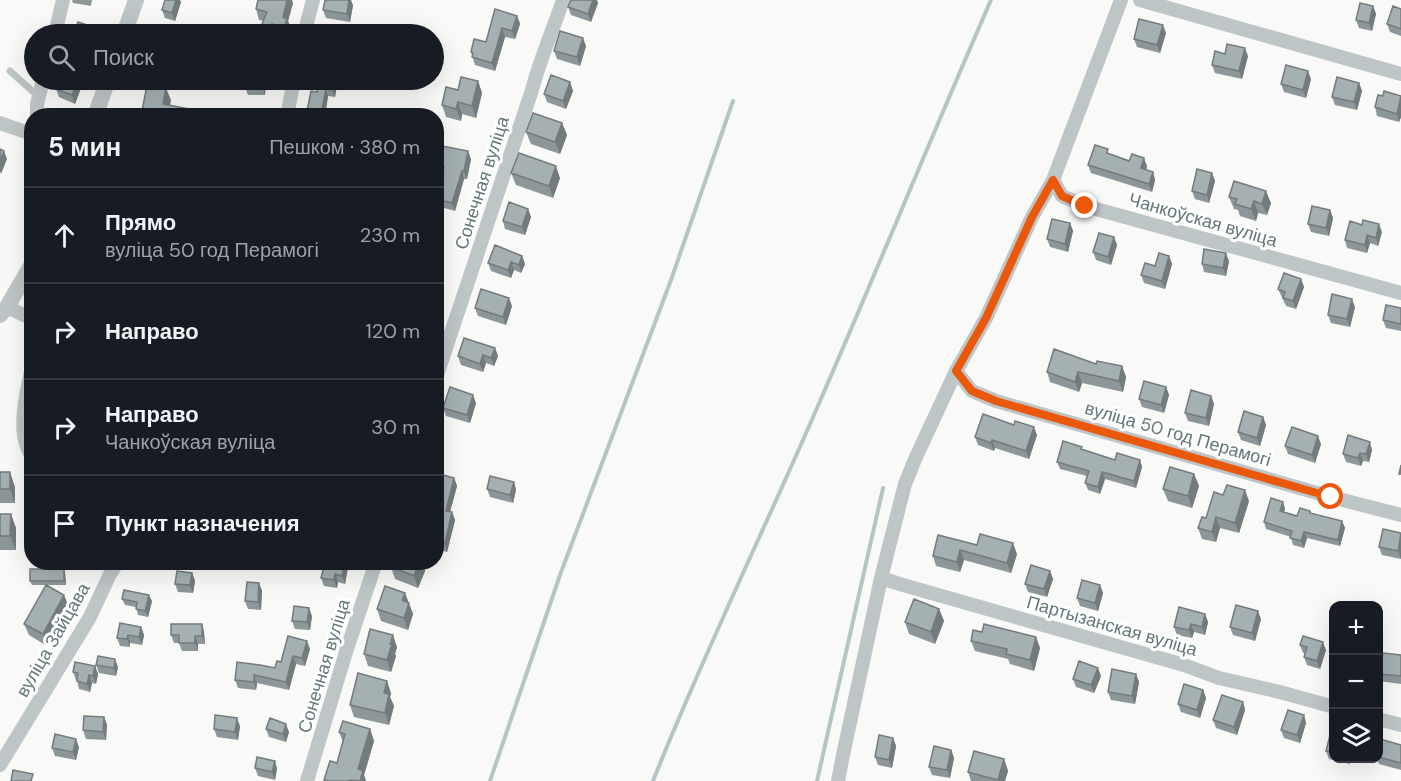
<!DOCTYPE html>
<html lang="ru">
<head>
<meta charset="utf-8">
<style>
  :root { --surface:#171b24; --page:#242831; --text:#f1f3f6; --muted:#9ea1a6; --line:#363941 }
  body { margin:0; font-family:"DM Sans",sans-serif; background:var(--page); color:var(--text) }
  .controls { position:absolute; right:18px; bottom:18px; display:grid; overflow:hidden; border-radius:12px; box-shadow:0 6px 24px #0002 }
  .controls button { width:54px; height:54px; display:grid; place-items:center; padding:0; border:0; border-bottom:2px solid var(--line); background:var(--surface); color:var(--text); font:30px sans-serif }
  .stop { position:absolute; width:18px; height:18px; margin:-14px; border:4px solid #ea580c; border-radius:50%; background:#fff }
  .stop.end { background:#ea580c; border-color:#fff; box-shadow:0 2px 6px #0008 }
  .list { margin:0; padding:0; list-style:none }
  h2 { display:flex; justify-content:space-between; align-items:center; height:78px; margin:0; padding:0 24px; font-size:26px }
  h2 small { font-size:20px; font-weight:400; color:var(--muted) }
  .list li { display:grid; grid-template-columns:39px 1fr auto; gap:18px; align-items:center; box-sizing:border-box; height:96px; padding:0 24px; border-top:2px solid var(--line) }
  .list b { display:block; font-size:22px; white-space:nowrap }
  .list p { margin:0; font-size:20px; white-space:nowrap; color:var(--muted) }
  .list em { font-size:20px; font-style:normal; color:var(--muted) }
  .icon { flex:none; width:33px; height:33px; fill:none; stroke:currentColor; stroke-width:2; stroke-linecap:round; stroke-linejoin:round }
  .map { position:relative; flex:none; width:1401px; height:781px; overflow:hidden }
  .search { position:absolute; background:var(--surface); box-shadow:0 6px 24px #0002; left:24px; top:24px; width:420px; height:66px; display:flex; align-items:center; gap:15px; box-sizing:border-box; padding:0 21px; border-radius:33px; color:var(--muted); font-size:22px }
  .panel { position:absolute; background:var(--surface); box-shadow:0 6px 24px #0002; left:24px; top:108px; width:420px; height:462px; border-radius:24px }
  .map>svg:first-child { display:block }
</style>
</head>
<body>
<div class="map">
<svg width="1401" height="781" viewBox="0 0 1401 781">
  <rect width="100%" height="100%" fill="#f9f9f7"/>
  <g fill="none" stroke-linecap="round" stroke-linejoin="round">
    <path stroke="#b5c5c5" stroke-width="4" d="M490,781L560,575L671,280L733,101
      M653,781C703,655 763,533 817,408C876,273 932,135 991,0
      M817,781L883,488"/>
    <path stroke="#bec5c6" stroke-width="7" d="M10,71L39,97"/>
    <path stroke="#bec5c6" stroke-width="14" d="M1121,0L1053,180L1062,196L1085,206L1401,293
      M1140,0L1401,74
      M55,34L63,0
      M304,34L313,0
      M37,116V104L43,80
      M287,116L294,80
      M0,123L32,134
      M7,307L32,319
      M32,367C27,389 19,423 26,444C27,449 30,453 32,458
      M956,371L972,391L996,401L1331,497L1401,515
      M436,378L532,90C540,59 553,30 563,0
      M881,578L903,585L1184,665L1219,678L1280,692L1334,707
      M1378,719L1401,725
      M0,765L90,617L110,574L118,562
      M307,781L346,652L376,562
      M838,781L843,755L881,578L905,484L916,457L956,371L986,318L1032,217L1053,180"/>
    <path stroke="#bec5c6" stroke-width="16" d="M124,34L136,0
      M95,116L108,80
      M0,315L7,307L32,264"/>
  </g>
  <path fill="#8d9799" d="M72,0H92L91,6L73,3Z
    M181,2L175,21L165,18L162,10Z
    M293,3L288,21L291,29L289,34H266L262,24L264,21L259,20L256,9Z
    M598,3L591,22L571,15L568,7Z
    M353,5L350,22L326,18L323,10Z
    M1373,6L1376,14L1372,31L1359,28L1356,20Z
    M1401,9V36L1390,32L1387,24Z
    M517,16L520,24L515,39L505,37L495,71L475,65L471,52L486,42Z
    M1166,33L1160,53L1137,47L1134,39Z
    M586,46L580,66L557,59L554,51Z
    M1225,54L1248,56L1242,79L1215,73L1212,65Z
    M1311,79L1306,98L1284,92L1281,84Z
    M84,80L75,104L59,97L56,89Z
    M266,80L265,95H248L245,87Z
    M319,80H335L337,85L335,97L328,96L325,116H306L317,92Z
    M478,81L482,93L476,118L462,114L461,121L446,117L442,105L458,90Z
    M570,82L573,91L566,109L547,102L544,94Z
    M1359,83L1362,91L1357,110L1335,105L1332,97Z
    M1383,96H1401V117L1399,122L1377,116L1375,107Z
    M562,123L567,135L560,154L531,144L526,132Z
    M1110,154L1147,166L1146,170L1153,172L1155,180L1152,192L1091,173L1088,165Z
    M471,159L467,179H464L455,211L437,206L436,191L442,174L438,165Z
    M511,173L560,178L553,198L516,185Z
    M1212,173L1215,181L1209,203L1195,199L1192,191Z
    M1229,197L1271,203L1267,215L1258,213L1256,221L1240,216L1238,210L1234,209Z
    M528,209L531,217L525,235L505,229L503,221Z
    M1330,210L1333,218L1329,236L1311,232L1308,224Z
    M1070,223L1073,231L1068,252L1050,247L1047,239Z
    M1382,232L1378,246L1370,243L1367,253L1347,248L1345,240Z
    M1114,237L1117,245L1111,265L1096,260L1093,252Z
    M522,256L525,264L521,273L514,270L511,278L491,271L488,263Z
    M1169,256L1172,264L1165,289L1144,283L1141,275Z
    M1229,261L1226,276L1204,272L1202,264Z
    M1301,279L1304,287L1296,309L1286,306L1278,289Z
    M512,306L506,325L478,316L475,308Z
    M1355,307L1350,327L1331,323L1328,315Z
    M1401,308V331L1386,328L1383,320Z
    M495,348L498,356L494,366L486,363L483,372L461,365L458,356Z
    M1096,364L1122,366L1126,377L1123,392L1082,383L1079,392L1050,382L1047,372Z
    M1166,387L1169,395L1164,413L1142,407L1139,399Z
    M1211,396L1214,404L1209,426L1188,421L1185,413Z
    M476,403L470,423L446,416L443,408Z
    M1263,417L1266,425L1260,446L1241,440L1238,432Z
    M1037,435L1029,459L995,448L994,451L978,445L975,437Z
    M1321,444L1315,463L1288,454L1285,446Z
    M1083,450L1115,460H1140L1142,467L1136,488L1105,479L1100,494L1088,490L1085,483L1087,476L1060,469L1057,462Z
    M1372,450L1369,462L1363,461L1361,466L1346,462L1343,454Z
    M0,472L15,487V503H0Z
    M436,473L454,478L457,486L450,512H452L455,520L447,552L436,549V507L438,499H436Z
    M1194,474L1199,486L1192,508L1168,501L1163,489Z
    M514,482L516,490L513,503L490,497L487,489Z
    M1223,495L1249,501L1239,533L1220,528L1216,542L1202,539L1198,528Z
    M1283,502L1285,509L1284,512L1297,516L1310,511L1311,514L1342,521L1345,528L1340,546L1307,538L1304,548L1293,545L1291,537L1266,529L1264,522Z
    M0,514L16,528V550H0Z
    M1401,533V559L1382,555L1379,547Z
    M977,545L1017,554L1011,573L964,560L960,572L936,566L933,556Z
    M349,562L345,584L338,582L337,588L324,586L321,578Z
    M422,564L425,571L418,588L395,579L391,567Z
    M1050,571L1053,579L1047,597L1028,592L1025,584Z
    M65,573L66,585H48L69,607L47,646L29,635L24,624L46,585H32L30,581Z
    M192,573L195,581L193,593L178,592L175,584Z
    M259,583L262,591L261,610L248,609L245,601Z
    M1100,585L1103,593L1098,611L1080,606L1077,598Z
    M405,593L413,614L408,630L381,621L377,609Z
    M122,599L152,601L148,617L138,615L136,607L125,605Z
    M939,609L944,621L935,644L909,634L905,622Z
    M1205,614L1208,622L1205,635L1194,632L1192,638L1177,635L1174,627Z
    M312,616L310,630L295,629L292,621Z
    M1261,619L1255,641L1233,635L1230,627Z
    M202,624L204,632L205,644H198V651H182L179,643H174L171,635Z
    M141,627L144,635L142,645L130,643V647L120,646L117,638Z
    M982,632L1036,637L1040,648L1034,671L1010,664L1008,659L975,651L971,641Z
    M288,636L310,649L305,666L296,664L289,690L257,683L256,690L238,688L235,680L275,668L281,662Z
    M1300,645L1326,650L1320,669L1307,665L1304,657L1305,653H1303Z
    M397,647L395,654L396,656L391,672L368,666L364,654Z
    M1401,655V684L1378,681V657L1382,658Z
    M96,665L118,667L116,676L99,673Z
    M95,666L98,674L96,684L92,683L90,692L79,689L77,680H76L73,672Z
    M1136,674L1139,682L1135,704L1111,700L1108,692Z
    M1101,676L1094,693L1076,687L1073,679Z
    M1203,690L1206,698L1200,718L1181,712L1178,704Z
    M391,693L390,697L394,706L389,725L354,717L350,705Z
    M1243,702L1245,710L1237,735L1216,728L1213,720Z
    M1304,715L1306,723L1300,743L1284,738L1281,730Z
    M104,717L107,725L106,740L86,739L83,730Z
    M240,726L238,740L217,737L214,729Z
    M1334,727V759H1351L1350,764L1329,759L1326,751Z
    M266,729L289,732L286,742L269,737Z
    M370,729L374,741L364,775L366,781H325L324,780L337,763L343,742L339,732Z
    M893,738L896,746L892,768L878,765L875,757Z
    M1401,745V770L1379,764L1377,759H1378V746Z
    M79,747L76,760L55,756L52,748Z
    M951,750L954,758L950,778L932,775L929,767Z
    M1004,759L1008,771L1005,781H971L968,772Z
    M275,761L277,769L275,780L258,776L255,768Z"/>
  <path fill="#737b7d" d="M176,0H180L181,2L175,21L172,13Z
    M287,0H292L293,3L288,21L291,29L289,34H286L284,28L283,17Z
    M349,0H351L353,5L350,22L347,14Z
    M593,0H597L598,3L591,22L588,14Z
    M1373,6L1376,14L1372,31L1369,23Z
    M517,16L520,24L515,39L512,31Z
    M272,24L276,34H274L271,28Z
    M1163,25L1166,33L1160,53L1157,45Z
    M90,26L92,30L90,34H87Z
    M502,28L505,37L495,71L492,63Z
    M583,38L586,46L580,66L577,57Z
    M1245,48L1248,56L1242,79L1239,71Z
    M1308,71L1311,79L1306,98L1303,90Z
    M78,80H84L75,104L72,95Z
    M263,80H266L265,95L262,87Z
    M334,80L337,85L335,97L332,90Z
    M478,81L482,93L476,118L472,106Z
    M570,82L573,91L566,109L563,101Z
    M1359,83L1362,91L1357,110L1354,102Z
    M166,88L171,100L168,116L163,104Z
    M326,89L328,96L325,116H322L321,114Z
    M1401,99V117L1399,122L1397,114Z
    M458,102L462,114L461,121L456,109Z
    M562,123L567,135L560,154L555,142Z
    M4,151L7,159L1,174L0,171V161Z
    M468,151L471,159L467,179L464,171Z
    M1144,158L1147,166L1144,176L1141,168Z
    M556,166L560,178L553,198L549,186Z
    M462,171L464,179L455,211L452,203Z
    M1153,172L1155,180L1152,192L1149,184Z
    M1212,173L1215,181L1209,203L1207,195Z
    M1266,191L1271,203L1267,215L1262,204Z
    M1254,201L1258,213L1256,221L1251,209Z
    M528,209L531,217L525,235L522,227Z
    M1330,210L1333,218L1329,236L1326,228Z
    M1070,223L1073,231L1068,252L1065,244Z
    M1379,224L1382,232L1378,246L1376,238Z
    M1367,235L1370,243L1367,253L1365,245Z
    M1114,237L1117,245L1111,265L1108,257Z
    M1226,253L1229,261L1226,276L1223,268Z
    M522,256L525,264L521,273L519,265Z
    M1169,256L1172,264L1165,289L1162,281Z
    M511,262L514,270L511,278L508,270Z
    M1301,279L1304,287L1296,309L1293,301Z
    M509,298L512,306L506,325L503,317Z
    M1352,299L1355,307L1350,327L1347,319Z
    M495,348L498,356L494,366L491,358Z
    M483,355L486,363L483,372L480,364Z
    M1122,366L1126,377L1123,392L1119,381Z
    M1078,372L1082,383L1079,392L1075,382Z
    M1166,387L1169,395L1164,413L1161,405Z
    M473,395L476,403L470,423L467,415Z
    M1211,396L1214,404L1209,426L1206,418Z
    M1263,417L1266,425L1260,446L1257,438Z
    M1034,427L1037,435L1029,459L1026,451Z
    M1318,436L1321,444L1315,463L1312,455Z
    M992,440L995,448L994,451L991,443Z
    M1370,442L1372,450L1369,462L1366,454Z
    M1360,453L1363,461L1361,466L1358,458Z
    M1140,460L1142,467L1136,488L1134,481Z
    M10,472L15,487V503L10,489Z
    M1102,472L1105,479L1100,494L1098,487Z
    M1194,474L1199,486L1192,508L1188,496Z
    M454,478L457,486L448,519L446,511Z
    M514,482L516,490L513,503L510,495Z
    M1245,490L1249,501L1239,533L1235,523Z
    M1283,502L1285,509L1282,517L1280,511Z
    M452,512L455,520L447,552L445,543Z
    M11,514L16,528V550L10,536Z
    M1216,517L1220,528L1216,542L1212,532Z
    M1342,521L1345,528L1340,546L1338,540Z
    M1304,532L1307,538L1304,548L1301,541Z
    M1401,536V559L1398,551Z
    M1013,543L1017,554L1011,573L1007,563Z
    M960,550L964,560L960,572L957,562Z
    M344,562H349L345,584L342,576Z
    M418,562H423L422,564L425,571L418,588L414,576Z
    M64,569L65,573L66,585L64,581Z
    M1050,571L1053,579L1047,597L1044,589Z
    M192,573L195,581L193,593L190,585Z
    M335,574L338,582L337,588L334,580Z
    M259,583L262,591L261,610L258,602Z
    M1100,585L1103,593L1098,611L1095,603Z
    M405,593L413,614L408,630L404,618L402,600Z
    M64,595L69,607L47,646L43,634Z
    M149,595L152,601L148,617L145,611Z
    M309,608L312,616L310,630L307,622Z
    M939,609L944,621L935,644L931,632Z
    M1258,611L1261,619L1255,641L1252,633Z
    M1205,614L1208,622L1205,635L1202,627Z
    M202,624L204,632L205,644L202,636Z
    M1191,624L1194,632L1192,638L1189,630Z
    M141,627L144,635L142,645L139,637Z
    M128,635L130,643V647L127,639Z
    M393,635L397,647L395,654L396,656L391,672L387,660Z
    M195,636L198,644V651L195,643Z
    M1036,637L1040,648L1034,671L1030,660Z
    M307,641L310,649L305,666L302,658Z
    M1323,642L1326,650L1320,669L1317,661Z
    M293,656L296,664L289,690L286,682Z
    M115,659L118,667L116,676L114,668Z
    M95,666L98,674L96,684L93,676Z
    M1098,668L1101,676L1094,693L1091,685Z
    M1136,674L1139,682L1135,704L1132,696Z
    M89,675L92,683L90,692L87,684Z
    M254,675L257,683L256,690L254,682Z
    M387,681L391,693L390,697L394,706L389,725L385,713L384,693Z
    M1203,690L1206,698L1200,718L1197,710Z
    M1243,702L1245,710L1237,735L1234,727Z
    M1304,715L1306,723L1300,743L1297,735Z
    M104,717L107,725L106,740L103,732Z
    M237,718L240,726L238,740L235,732Z
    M286,724L289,732L286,742L283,734Z
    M370,729L374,741L364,775L366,781H360L358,769Z
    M893,738L896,746L892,768L889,760Z
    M76,739L79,747L76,760L73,752Z
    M951,750L954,758L950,778L947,770Z
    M1004,759L1008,771L1005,781H998Z
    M275,761L277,769L275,780L272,772Z"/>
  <path fill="#a4b0b2" stroke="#737b7d" stroke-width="1.5" d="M165,0H176L172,13L162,10Z
    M258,0H287L283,17L287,19L284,28L272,24L271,28L262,24L267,12L256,9Z
    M325,0H349L347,14L323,10Z
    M571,0H593L588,14L568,7Z
    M1360,3L1373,6L1369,23L1356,20Z
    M1393,6L1401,9V29L1387,24Z
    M495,9L517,16L512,31L502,28L492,63L472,57L473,53L471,52L474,39L486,42Z
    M1139,19L1163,25L1157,45L1134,39Z
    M78,22L90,26L87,34H79L74,33Z
    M318,30L346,33V34H318Z
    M560,31L583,38L577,57L554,51Z
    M1227,44L1245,48L1239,71L1212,65L1215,51L1225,54Z
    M1286,65L1308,71L1303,90L1281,84Z
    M551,75L570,82L563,101L544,94Z
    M461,77L478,81L472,106L458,102L456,109L442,105L446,87L458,90Z
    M1337,77L1359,83L1354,102L1332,97Z
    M59,80H78L72,95L56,89Z
    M245,80H263L262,87H245Z
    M319,80H334L332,90L326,89L321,114L315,112V116H306L311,91L317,92Z
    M147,85L166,88L163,104L226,116H141Z
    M1384,91L1401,96L1397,114L1375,107L1378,95L1383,96Z
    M235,109L247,111V116H234Z
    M533,113L562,123L555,142L526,132Z
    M1095,145L1108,149L1107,153L1129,161L1132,154L1144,158L1141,168L1153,172L1149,184L1088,165Z
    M442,146L468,151L464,171H462L452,203L436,199V191L444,167L438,165Z
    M0,149L4,151L0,161Z
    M519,153L556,166L549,186L511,173Z
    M1197,169L1212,173L1207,195L1192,191Z
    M1234,181L1266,191L1262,204L1254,201L1251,209L1235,204L1237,199L1229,197Z
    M509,202L528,209L522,227L503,221Z
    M1312,206L1330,210L1326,228L1308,224Z
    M1052,219L1070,223L1065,244L1047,239Z
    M1363,220L1379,224L1376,238L1367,235L1365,245L1345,240L1350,221L1362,225Z
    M1099,233L1114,237L1108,257L1093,252Z
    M495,245L522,256L519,265L511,262L508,270L488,263Z
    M1204,249L1226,253L1223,268L1202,264Z
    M1159,253L1169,256L1162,281L1141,275L1145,263L1155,266Z
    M1284,273L1301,279L1293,301L1283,298L1285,292L1278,289Z
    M481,289L509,298L503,317L475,308Z
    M1332,294L1352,299L1347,319L1328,315Z
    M1386,305L1401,308V324L1383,320Z
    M464,338L495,348L491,358L483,355L480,364L458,356Z
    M1054,349L1096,364L1097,361L1122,366L1119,381L1078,372L1075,382L1047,372Z
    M1144,381L1166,387L1161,405L1139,399Z
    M450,387L473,395L467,415L443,408Z
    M1191,390L1211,396L1206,418L1185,413Z
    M1244,411L1263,417L1257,438L1238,432Z
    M983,414L1014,425L1015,421L1034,427L1026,451L992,440L991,443L975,437Z
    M1292,427L1318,436L1312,455L1285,446Z
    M1348,435L1370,442L1366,454L1360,453L1358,458L1343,454Z
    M1063,441L1082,447L1081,449L1115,460L1117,453L1140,460L1134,481L1102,472L1098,487L1085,483L1089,471L1057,462Z
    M1401,465V474H1399Z
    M1170,467L1194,474L1188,496L1163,489Z
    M0,472H10V489H0Z
    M436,473L454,478L446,511L452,512L445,543L436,541V507L440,492L436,491Z
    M490,476L514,482L510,495L487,489Z
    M1227,485L1245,490L1235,523L1216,517L1212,532L1198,528L1202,517L1206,518L1214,492L1223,495Z
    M1271,498L1283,502L1280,511L1297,516L1300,508L1310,511V513L1342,521L1338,540L1304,532L1301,541L1290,538L1292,531L1264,522Z
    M0,514H11L10,536H0Z
    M1383,529L1401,533L1398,551L1379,547Z
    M980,534L1013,543L1007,563L960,550L957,562L933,556L938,535L977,545Z
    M325,562H344L342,576L335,574L334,580L321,578Z
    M392,562H419L414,576L391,567Z
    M1031,565L1050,571L1044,589L1025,584Z
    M30,569H64V581H30Z
    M177,571L192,573L190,585L175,584Z
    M1082,580L1100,585L1095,603L1077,598Z
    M247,582L259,583L258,602L245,601Z
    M46,585L64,595L43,634L24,624Z
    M385,586L405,593L402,600L409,603L404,618L377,609Z
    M124,590L149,595L145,611L136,609L137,602L122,599Z
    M914,599L939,609L931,632L905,622Z
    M1236,605L1258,611L1252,633L1230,627Z
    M294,606L309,608L307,622L292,621Z
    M1179,607L1205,614L1202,627L1191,624L1189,630L1174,627Z
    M120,623L141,627L139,637L128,635L127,639L117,638Z
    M171,624H202V636H195V643H179V635H171Z
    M984,624L1036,637L1030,660L1006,654L1007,649L971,641L973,630L982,632Z
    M370,629L393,635L390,644H392L387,660L364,654Z
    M288,636L307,641L302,658L293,656L286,682L254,675V682L235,680L237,662L260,665L275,668L277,661L281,662Z
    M1303,636L1323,642L1317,661L1304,657L1307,647L1300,645Z
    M1383,653L1401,655V676L1378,674V657L1382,658Z
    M98,656L115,659L114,668L96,665Z
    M1079,661L1098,668L1091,685L1073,679Z
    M75,662L95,666L93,676L89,675L87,684L77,681L78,673L73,672Z
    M1112,669L1136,674L1132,696L1108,692Z
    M358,673L387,681L384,693L389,694L385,713L350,705Z
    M1184,684L1203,690L1197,710L1178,704Z
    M1222,695L1243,702L1234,727L1213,720Z
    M1288,710L1304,715L1297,735L1281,730Z
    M215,715L237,718L235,732L214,729Z
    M84,716L104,717L103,732L83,730Z
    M270,718L286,724L283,734L266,729Z
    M343,721L370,729L358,769L363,771L360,781L350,780V781H329L324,780L330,761L337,763L345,734L339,732Z
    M1332,727H1334V752L1326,751Z
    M55,734L76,739L73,752L52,748Z
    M879,735L893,738L889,760L875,757Z
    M1380,739L1401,745V763L1378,757V746Z
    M934,746L951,750L947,770L929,767Z
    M974,751L1004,759L998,780L968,772Z
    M257,757L275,761L272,772L255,768Z
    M13,770L33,774L31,781H11Z"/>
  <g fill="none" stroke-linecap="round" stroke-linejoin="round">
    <path stroke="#ea580c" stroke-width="8" d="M1085,206L1062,196L1053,180L1032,217L986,318L956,371L972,391L996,401L1331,497"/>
  </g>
  <g text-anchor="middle" stroke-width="6" stroke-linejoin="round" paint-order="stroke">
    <g font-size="18" fill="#62777a" stroke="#fff">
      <text transform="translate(482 183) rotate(-72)" y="6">Сонечная вуліца</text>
      <text transform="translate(1203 220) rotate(16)" y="6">Чанкоўская вуліца</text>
      <text transform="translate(1178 434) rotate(16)" y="6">вуліца 50 год Перамогі</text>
      <text transform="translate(1112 626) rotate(16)" y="6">Партызанская вуліца</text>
      <text transform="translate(53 640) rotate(-60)" y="6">вуліца Зайцава</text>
      <text transform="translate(324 666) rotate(-73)" y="6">Сонечная вуліца</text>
    </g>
  </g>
</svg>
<div class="controls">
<button>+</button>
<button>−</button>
<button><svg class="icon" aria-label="layers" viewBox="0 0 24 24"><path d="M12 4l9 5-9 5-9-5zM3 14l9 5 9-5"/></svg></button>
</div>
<div class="stop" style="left:1331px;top:497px"></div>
<div class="stop end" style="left:1085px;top:206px"></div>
<div class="search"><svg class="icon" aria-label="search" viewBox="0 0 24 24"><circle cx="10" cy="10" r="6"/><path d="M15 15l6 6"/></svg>Поиск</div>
<section class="panel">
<h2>5 мин<small>Пешком · 380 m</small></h2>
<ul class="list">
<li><svg class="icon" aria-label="ahead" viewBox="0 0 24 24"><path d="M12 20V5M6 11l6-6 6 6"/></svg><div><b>Прямо</b><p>вуліца 50 год Перамогі</p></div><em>230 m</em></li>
<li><svg class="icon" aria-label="right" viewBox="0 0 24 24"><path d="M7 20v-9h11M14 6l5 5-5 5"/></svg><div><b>Направо</b></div><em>120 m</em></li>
<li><svg class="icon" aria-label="right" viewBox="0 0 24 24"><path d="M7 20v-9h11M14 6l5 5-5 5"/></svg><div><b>Направо</b><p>Чанкоўская вуліца</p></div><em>30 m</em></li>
<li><svg class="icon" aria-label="arrive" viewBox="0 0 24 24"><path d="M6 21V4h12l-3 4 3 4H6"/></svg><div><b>Пункт назначения</b></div></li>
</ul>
</section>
</div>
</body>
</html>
